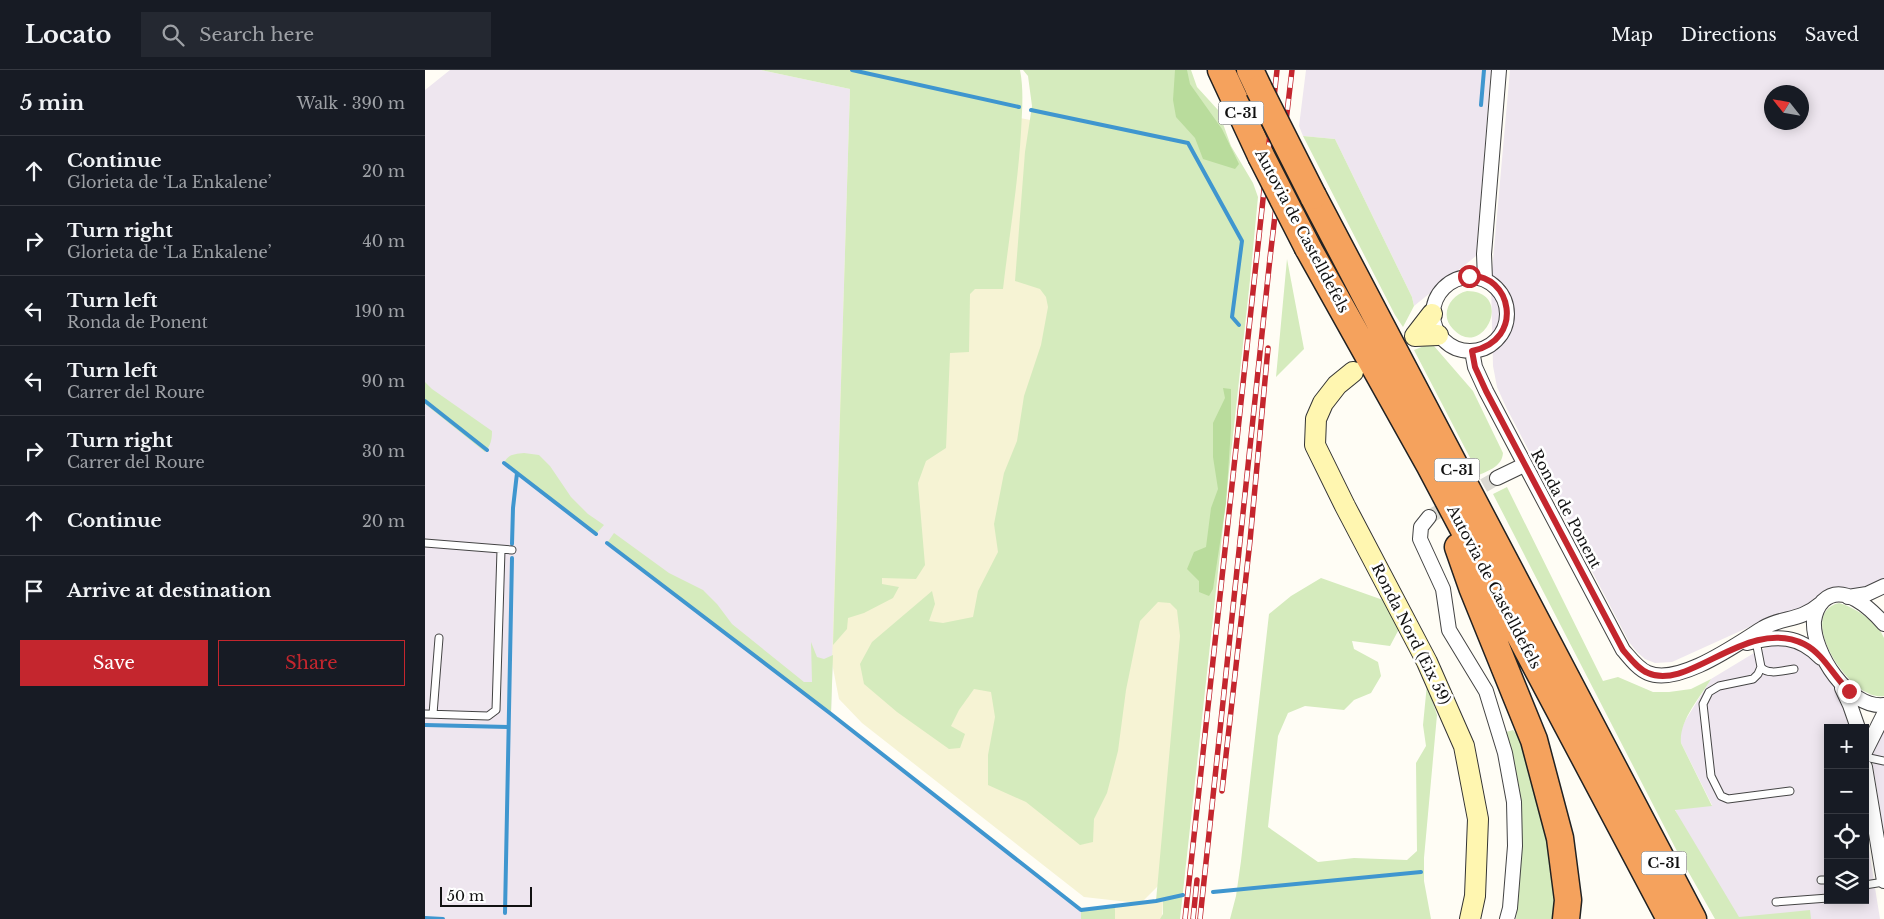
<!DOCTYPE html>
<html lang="en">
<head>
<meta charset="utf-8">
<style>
  :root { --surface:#171b24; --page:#242831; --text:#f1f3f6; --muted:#9ea1a6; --line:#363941; --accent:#c4262e }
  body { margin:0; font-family:"Libre Baskerville",serif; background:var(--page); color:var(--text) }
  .controls { position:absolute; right:15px; bottom:15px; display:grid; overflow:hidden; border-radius:0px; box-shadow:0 2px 12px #0003 }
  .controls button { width:45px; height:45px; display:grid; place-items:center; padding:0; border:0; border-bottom:1px solid var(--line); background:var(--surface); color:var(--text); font:25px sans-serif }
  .compass { position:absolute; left:1339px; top:15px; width:45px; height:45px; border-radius:50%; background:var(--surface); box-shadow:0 2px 12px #0003; rotate:301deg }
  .scale { position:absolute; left:15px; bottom:12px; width:92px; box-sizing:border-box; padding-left:5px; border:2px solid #111; border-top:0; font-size:14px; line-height:18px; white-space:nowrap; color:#111; -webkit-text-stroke:4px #fff; paint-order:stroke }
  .stop { position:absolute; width:15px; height:15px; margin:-11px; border:4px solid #c4262e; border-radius:50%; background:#fff }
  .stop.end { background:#c4262e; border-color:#fff; box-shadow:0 1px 5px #0008 }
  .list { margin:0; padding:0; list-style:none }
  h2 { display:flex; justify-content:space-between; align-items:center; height:65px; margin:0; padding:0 20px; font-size:21px }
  h2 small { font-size:16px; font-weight:400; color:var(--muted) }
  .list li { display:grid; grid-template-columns:32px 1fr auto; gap:15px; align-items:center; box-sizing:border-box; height:70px; padding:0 20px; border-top:1px solid var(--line) }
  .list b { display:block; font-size:19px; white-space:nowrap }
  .list p { margin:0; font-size:16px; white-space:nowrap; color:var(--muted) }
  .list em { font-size:16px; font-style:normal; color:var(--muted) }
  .actions { display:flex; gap:10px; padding:15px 20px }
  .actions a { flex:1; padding:11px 0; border:1px solid var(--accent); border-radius:0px; text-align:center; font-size:18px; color:var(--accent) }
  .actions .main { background:var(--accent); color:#fff }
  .icon { flex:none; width:28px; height:28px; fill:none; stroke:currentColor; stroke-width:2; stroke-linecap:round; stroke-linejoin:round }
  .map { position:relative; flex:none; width:1459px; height:849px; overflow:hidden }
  header { display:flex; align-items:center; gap:30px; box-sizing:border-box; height:70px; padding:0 25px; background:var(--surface); border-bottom:1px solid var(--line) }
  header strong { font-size:24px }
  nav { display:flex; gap:28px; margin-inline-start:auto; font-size:18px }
  .search { width:350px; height:45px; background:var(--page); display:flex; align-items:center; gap:12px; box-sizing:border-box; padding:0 18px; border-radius:0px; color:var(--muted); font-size:19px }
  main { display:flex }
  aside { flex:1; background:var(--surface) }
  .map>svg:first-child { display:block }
</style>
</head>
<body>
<header>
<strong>Locato</strong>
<div class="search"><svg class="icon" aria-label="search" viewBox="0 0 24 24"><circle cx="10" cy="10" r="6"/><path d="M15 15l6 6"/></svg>Search here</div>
<nav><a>Map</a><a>Directions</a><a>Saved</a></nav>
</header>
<main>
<aside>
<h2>5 min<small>Walk · 390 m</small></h2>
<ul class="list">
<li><svg class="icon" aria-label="ahead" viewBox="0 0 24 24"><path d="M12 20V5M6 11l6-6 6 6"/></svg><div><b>Continue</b><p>Glorieta de ‘La Enkalene’</p></div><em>20 m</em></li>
<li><svg class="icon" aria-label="right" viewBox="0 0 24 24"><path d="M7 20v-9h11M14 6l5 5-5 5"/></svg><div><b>Turn right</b><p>Glorieta de ‘La Enkalene’</p></div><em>40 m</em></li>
<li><svg class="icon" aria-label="left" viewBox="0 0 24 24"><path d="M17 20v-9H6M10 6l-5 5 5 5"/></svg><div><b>Turn left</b><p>Ronda de Ponent</p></div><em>190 m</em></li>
<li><svg class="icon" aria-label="left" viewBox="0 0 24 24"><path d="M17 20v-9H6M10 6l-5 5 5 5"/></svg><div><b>Turn left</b><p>Carrer del Roure</p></div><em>90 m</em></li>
<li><svg class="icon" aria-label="right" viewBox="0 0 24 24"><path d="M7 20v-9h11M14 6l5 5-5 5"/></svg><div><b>Turn right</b><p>Carrer del Roure</p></div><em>30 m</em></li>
<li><svg class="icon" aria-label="ahead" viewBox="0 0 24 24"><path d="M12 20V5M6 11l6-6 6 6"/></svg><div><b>Continue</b></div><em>20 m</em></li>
<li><svg class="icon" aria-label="arrive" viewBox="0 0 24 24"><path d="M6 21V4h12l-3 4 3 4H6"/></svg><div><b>Arrive at destination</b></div></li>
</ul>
<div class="actions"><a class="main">Save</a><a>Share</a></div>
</aside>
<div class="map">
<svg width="1459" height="849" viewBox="0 0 1459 849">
  <rect width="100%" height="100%" fill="#fffdf5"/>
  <path fill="#eee6ef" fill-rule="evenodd" d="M25,0H336L425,19L406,644L656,840V849H0V20Z
    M881,0H1066L1051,186L989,236L987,227L910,69L878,66L874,56Z
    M1085,0H1459V511L1429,521L1417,517L1398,521L1379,539L1344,548L1247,592L1230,593L1220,589L1212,582L1204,572L1081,337L1072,317L1068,296L1066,212ZM1346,22H1376V52H1346Z
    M1349,574L1362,575L1373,578L1387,586L1412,622L1418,635L1425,658H1403V830H1440V755L1455,849H1294L1250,739L1287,735L1256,673L1255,663L1260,651L1286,609L1329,583Z
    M1459,653V763L1448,696L1447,681Z"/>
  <path fill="#f6f3d4" d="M485,27L748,77L809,177L733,816L716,833L738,830L737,849H690V836L712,833L659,827L437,653L414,629L407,593L424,65Z"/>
  <path fill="#d5ebbd" d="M336,0H595C599,20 597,41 596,62C593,114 584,167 578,219H550L545,224L544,282L525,283L521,378L501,391L493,413L500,495L491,509L457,508V514L474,517L468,528L439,543L423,548L422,559L408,575L425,19Z
    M598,0H766L772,17L793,40L806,76L828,113L833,127L825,210L755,849H735L738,844V831H731L755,566L752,540L745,533L733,532L715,551L701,620L693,681L682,723L669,749L668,772L655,775L601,732L563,715V685L570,647L566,622L549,619L534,640L526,656L540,664L535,678L524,679L472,642L439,614L435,594L447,572L507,521L510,534L504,551L518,553L548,547L553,521L573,482L569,454L579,403L592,371L599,326L616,275L623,237L621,227L615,219L590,211L600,82L607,36L603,6Z
    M878,66L910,69L987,227L989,236L978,257L970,245Z
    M862,189L879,279L851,307Z
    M1042,221C1091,222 1057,291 1028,259C1014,245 1025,225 1042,221Z
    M998,273L1009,276L1048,321L1078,383C1077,396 1065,400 1054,405L989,280L999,276Z
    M0,312L7,319L67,361C67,369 66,375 60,382L0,334Z
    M99,383L114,385L125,396L146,427L163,444L179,455L171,464L79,393C83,384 90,384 99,383Z
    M1082,417L1178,611L1193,607L1228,622H1244L1266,619L1286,609C1275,628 1254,650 1256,673L1287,736L1250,740L1314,847L1385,840L1386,849H1290L1255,787L1068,424Z
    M189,463L244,503L278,520L292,534L307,554L379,612H387L386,572L392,587L399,589L408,585L406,644L182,473Z
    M896,508L958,530L972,553L973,561L965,576L927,571L929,579L953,592L956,606L946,623L929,630L919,640L880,636L863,643L853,666L843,757L893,792L929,788L982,790L992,781L991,693L1001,676L998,655L1002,614L1012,645L999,788V811L1006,849H805L811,826L816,791L844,544L866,526Z
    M1414,533C1429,537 1453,552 1459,568C1459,577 1459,614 1459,626C1425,632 1369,543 1414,533Z
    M1088,660L1101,675L1113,705L1133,849H1091L1097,782L1094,716L1081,662Z
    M690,836V849H656V840Z"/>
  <path fill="#b9dc9c" d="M750,0H762L765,14L797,59L814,94L810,99L778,89L770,68L751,47L748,30Z
    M798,318L806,319V358L801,433L788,519L784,526L774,522V511L762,499L769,482L781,477L786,438L793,419L788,387V353L800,328Z"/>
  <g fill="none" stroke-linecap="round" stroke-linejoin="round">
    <path stroke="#3f96cf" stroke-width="4" d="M427,0L594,37
      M1056,35L1059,0
      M606,40L763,73L817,171L807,247L814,255
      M0,331L62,380
      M79,393L92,403L88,438L87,474
      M92,403L171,464
      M182,473L406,644L656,840L731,831L758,825
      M0,655L83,657
      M788,822L996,802
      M80,843L87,488
      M0,848L18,849"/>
    <path stroke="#dbdad3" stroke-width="14" stroke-dasharray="14 7" stroke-linecap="butt" d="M1004,447L1072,408"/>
    <g stroke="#444" stroke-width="9">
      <path id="lane" d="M0,473L87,480
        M1331,571L1336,597L1333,604L1328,609L1294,616L1284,622L1278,634L1286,706L1296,726L1303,729L1365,721
        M1336,597C1343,606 1359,600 1369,599
        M0,644L63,646L71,640L76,480
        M8,644L14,568
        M1440,687L1459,691
        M1396,810H1403
        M1440,815L1459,812
        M1351,832L1403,828"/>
    </g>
    <g stroke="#444" stroke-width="16">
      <path id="street" d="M1008 244a37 37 0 1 1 74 0a37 37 0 1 1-74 0Z
        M1060,209L1059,184L1074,0
        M1047,281L1050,297L1061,321L1198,580C1205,588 1213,599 1223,603C1254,616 1312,574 1338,558C1359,546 1374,552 1395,534
        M1072,408L1099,395
        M1004,447L996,457L995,469L1018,519L1024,560L1061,621L1080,683L1089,732L1090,776L1085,838L1082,849
        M1423,527L1442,524L1459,516
        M1459,554C1446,539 1418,512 1398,531C1393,536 1390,544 1389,551C1387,582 1424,639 1459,635
        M1322,573C1352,565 1374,565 1396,588
        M1417,618L1425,635L1433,658
        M1440,682L1459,644
        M1440,697L1459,811"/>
    </g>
    <g stroke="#333" stroke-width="22">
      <path id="secondary" d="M990,266L1007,244
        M990,266L1013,265
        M928,302L912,315L898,333L891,349L890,375L920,436L1002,592L1039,676L1053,749L1050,826L1045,849"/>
    </g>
    <g stroke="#222" stroke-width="29">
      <path id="highway" d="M796,0L836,86
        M825,0L834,19
        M888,126L1268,849
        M883,178L1005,396L1245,849
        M1033,477L1047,517L1109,670L1135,768L1143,830L1141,849"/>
    </g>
    <use href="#lane" stroke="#fff" stroke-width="7"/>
    <use href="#street" stroke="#fff" stroke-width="14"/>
    <use href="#secondary" stroke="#fff6b0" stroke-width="20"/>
    <use href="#highway" stroke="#f5a25d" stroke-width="26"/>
    <g stroke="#c4262e" stroke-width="5.5">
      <path id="rail" d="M797,721L825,471L843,278
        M760,849L852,0
        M768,849L772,810
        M775,849L845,188L867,0"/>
    </g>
    <use href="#rail" stroke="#fff" stroke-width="4" stroke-dasharray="11" stroke-linecap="butt"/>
    <g stroke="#222" stroke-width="29" stroke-linecap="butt">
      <path id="highway-bridge" d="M834,19L888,126
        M836,86L883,178"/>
    </g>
    <use href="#highway-bridge" stroke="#f5a25d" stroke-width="26"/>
  </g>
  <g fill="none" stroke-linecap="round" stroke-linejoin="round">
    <path stroke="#c4262e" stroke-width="6" d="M1044,206C1086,203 1101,270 1047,281L1050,297L1061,321L1198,580C1205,588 1213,599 1223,603C1264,622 1322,546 1379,574C1399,584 1408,606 1424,621"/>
  </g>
  <g text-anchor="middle" stroke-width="5" stroke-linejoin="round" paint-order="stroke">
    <g fill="#fff" stroke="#585858" stroke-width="1">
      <rect x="793.5" y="31.5" width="45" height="23" rx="4"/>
      <rect x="1009.5" y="388.5" width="45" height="23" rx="4"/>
      <rect x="1216.5" y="781.5" width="45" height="23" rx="4"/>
    </g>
    <g font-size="14" font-weight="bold" fill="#111">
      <text x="816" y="48">C-31</text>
      <text x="1032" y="405">C-31</text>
      <text x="1239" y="798">C-31</text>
    </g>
    <g font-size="15" fill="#111" stroke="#fff">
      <text transform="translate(877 161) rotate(62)" y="5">Autovia de Castelldefels</text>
      <text transform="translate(1141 439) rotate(62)" y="5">Ronda de Ponent</text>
      <text transform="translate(1069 517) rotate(62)" y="5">Autovia de Castelldefels</text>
      <text transform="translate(986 564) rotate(63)" y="5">Ronda Nord (Eix 59)</text>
    </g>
  </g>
</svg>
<div class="controls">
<button>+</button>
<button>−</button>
<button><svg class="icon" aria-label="locate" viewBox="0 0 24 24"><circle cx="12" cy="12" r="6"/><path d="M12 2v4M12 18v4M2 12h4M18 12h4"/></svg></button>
<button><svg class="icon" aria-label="layers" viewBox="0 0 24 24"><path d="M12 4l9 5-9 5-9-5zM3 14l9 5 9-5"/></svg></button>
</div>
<svg class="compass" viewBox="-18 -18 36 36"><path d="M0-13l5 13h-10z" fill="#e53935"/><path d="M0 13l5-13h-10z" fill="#9ea1a6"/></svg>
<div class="scale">50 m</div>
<div class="stop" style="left:1044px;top:206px"></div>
<div class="stop end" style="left:1424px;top:621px"></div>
</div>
</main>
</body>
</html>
